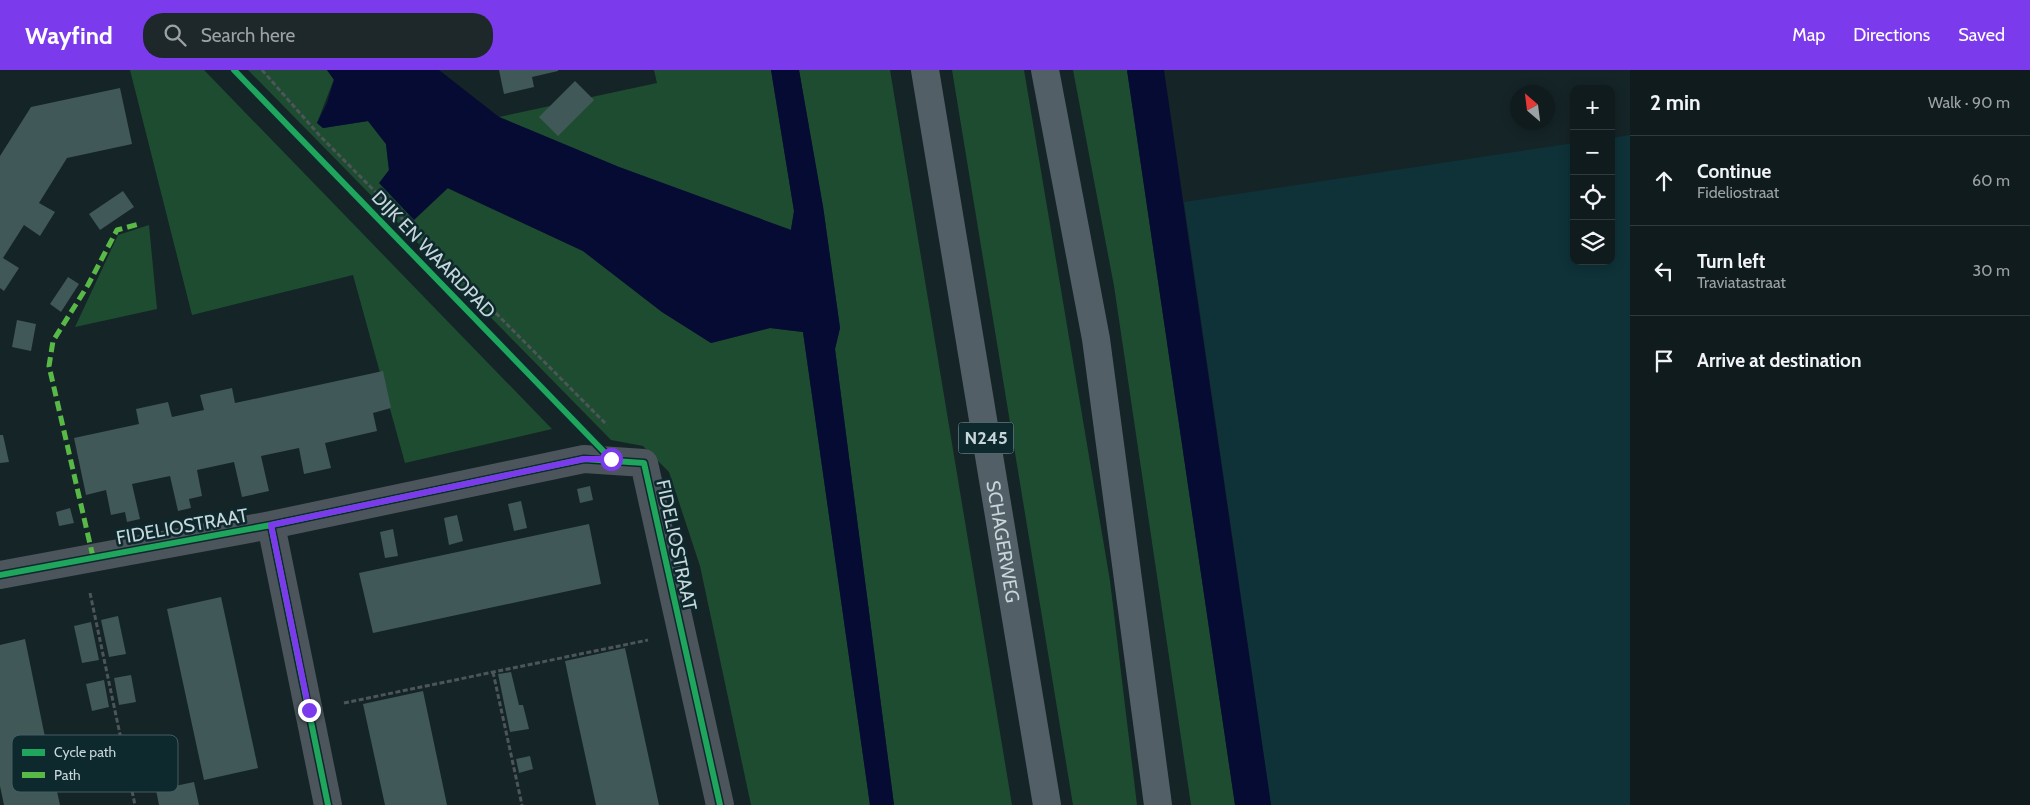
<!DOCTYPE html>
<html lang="en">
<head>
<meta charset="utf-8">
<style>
  :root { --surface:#101b1d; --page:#1e282a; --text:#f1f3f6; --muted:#9ca1a4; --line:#30393b; --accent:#7c3aed }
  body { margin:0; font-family:Cabin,sans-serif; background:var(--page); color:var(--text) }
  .controls { position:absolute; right:15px; top:15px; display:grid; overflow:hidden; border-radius:10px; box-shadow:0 2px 12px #0003 }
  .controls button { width:45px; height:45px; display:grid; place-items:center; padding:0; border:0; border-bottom:1px solid var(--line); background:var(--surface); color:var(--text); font:25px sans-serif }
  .compass { position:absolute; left:1510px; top:15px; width:45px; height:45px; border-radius:50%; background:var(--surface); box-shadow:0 2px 12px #0003; rotate:332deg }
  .stop { position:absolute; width:15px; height:15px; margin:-11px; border:4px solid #7c3aed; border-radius:50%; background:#fff }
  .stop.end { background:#7c3aed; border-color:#fff; box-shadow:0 1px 5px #0008 }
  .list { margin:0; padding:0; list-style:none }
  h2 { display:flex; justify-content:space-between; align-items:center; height:65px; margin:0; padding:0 20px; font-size:21px }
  h2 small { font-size:16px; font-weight:400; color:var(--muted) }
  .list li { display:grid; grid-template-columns:32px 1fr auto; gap:15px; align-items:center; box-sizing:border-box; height:90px; padding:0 20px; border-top:1px solid var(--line) }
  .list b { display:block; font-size:19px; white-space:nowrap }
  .list p { margin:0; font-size:16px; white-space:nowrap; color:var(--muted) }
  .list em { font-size:16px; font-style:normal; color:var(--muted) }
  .icon { flex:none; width:28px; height:28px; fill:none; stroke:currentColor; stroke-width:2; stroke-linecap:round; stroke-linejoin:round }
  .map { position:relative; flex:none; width:1630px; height:735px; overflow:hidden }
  header { display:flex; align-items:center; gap:30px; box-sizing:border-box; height:70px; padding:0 25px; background:var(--accent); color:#fff }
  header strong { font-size:24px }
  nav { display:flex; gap:28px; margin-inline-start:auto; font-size:18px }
  .search { width:350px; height:45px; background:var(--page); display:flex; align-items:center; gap:12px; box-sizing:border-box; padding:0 18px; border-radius:20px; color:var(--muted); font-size:19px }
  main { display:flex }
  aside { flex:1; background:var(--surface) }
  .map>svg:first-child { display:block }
</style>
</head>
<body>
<header>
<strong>Wayfind</strong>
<div class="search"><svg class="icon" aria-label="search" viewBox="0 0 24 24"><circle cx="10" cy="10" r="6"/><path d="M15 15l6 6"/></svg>Search here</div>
<nav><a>Map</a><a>Directions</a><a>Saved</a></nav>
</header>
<main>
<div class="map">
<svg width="1630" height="735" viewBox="0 0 1630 735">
  <rect width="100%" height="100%" fill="#152427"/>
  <path fill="#0e3238" d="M1630,65V735H1271L1184,132L1574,73V191H1611V68Z"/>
  <path fill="#1e4c31" d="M130,0H204L552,359L405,393L353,205L192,245Z
    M248,0H327L334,9L317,53L323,58L368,51L386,74L389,100L447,118L583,181L662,242L711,273L770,258L803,262L870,735H751L700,496L669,402L643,376L611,370Z
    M654,0H771L794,141L791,160L619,97L499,47L657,13Z
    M799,0H890L1012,735H894L835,279L840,258L824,144Z
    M952,0H1024L1110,511L1137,735H1073Z
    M1073,0H1127L1235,735H1191L1114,216Z
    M149,155L157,239L75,257L118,165Z"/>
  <path fill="#060b34" d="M327,0H439L499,47L619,97L791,160L794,141L771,0H799L823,136L840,258L835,279L894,735H870L803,262L770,258L711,273L662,242L583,181L448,118L414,150L379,113L389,100L386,74L368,51L323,58L317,53L327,33L334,10Z
    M1127,0H1164L1271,735H1235Z"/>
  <path fill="#405857" d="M499,0H558V1L532,7L534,17L504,24Z
    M575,11L594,30L558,66L539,47Z
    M120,18L132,74L67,88L39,133L55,142L40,166L24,155L3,188L19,198L4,221L0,218V86L31,37Z
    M123,121L134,137L100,160L89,144Z
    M68,207L79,214L61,242L50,234Z
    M17,250L36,254L31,281L12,277Z
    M383,301L391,338L373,343L377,361L325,373L331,398L304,404L299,378L261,386L269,421L242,427L234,392L197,400L202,426L189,429L191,438L178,441L170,406L132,414L140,449L127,452L125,442L111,445L106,420L86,425L74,368L139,354L136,339L168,332L172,347L204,340L200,325L232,318L235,333Z
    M0,365H3L9,392L0,393Z
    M590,416L593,430L580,433L577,419Z
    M521,431L527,458L514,461L508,434Z
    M70,438L74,453L59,456L56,442Z
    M457,445L463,471L449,475L444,448Z
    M589,454L601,514L373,563L359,503Z
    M393,459L398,486L385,488L380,462Z
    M221,527L258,698L204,710L167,539Z
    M118,546L126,584L109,587L101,550Z
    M91,552L99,590L82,593L74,556Z
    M25,569L46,672L60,735H4L0,716V575Z
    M625,578L646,675L659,735H596L572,625L565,591Z
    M511,602L519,635H523L529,659L510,662L498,604Z
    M131,605L136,632L119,635L114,608Z
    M104,610L109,637L92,641L86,614Z
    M423,621L447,735H385L363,634Z
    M530,686L533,699L519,703L516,689Z
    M194,712L199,735H159L156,720Z"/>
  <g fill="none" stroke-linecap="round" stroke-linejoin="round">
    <path stroke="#4c5559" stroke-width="3" stroke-dasharray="5 2.5" stroke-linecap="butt" d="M262,0L320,66L607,355
      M90,523L135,735
      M493,602L522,735
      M344,633L648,570"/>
    <path stroke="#4b555b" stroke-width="28" d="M271,455L328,735
      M0,505L271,455L584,389L644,393L720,735"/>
    <g stroke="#535f66" stroke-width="28">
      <path id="s1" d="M925,0L1047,735"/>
      <path d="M1045,0L1096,269L1158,735"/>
    </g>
    <path stroke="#58b947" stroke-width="5" stroke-dasharray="10 5" stroke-linecap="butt" d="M93,487L49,296L53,271L88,215L117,160L139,154"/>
    <g stroke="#0e292e" stroke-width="9">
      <path id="cycleway" d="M234,0L611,389
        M271,455L328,735
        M0,505L271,455L584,389L644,393L720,735"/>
    </g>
    <use href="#cycleway" stroke="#20a55d" stroke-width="6"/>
  </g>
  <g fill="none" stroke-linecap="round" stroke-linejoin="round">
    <path stroke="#7c3aed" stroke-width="6" d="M309,640L271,455L584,389H611"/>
  </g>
  <g text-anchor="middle" stroke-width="5" stroke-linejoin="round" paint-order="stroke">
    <rect fill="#0e292e" stroke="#8fa2a6" stroke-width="1" x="958.5" y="352.5" width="55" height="31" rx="4"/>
    <g font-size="18" font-weight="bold" fill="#c6d6d9">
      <text x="986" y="374">N245</text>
    </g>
    <g font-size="19" fill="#c6d6d9" stroke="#0e292e">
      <text transform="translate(434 184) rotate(46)" y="7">DIJK EN WAARDPAD</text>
      <text transform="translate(182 456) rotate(-10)" y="7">FIDELIOSTRAAT</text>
      <text dy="7" stroke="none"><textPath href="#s1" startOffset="478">SCHAGERWEG</textPath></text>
      <text transform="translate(677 475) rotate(78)" y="7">FIDELIOSTRAAT</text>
    </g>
  </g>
  <rect x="12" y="665" width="166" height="57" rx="8" fill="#0e292e" stroke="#455d61" stroke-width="1"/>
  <rect x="22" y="679" width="23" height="7" fill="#20a55d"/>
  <rect x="22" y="702" width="23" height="6" fill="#58b947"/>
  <g font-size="14" fill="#c6d6d9">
    <text x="54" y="687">Cycle path</text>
    <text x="54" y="710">Path</text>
  </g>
</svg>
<div class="controls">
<button>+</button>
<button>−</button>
<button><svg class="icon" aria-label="locate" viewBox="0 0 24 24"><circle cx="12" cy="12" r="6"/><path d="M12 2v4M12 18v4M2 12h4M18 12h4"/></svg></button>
<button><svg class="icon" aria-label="layers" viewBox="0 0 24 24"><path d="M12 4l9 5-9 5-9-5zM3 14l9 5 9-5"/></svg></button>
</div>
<svg class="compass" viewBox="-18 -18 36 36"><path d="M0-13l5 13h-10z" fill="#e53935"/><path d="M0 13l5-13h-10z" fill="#9ca1a4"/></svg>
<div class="stop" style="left:611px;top:389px"></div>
<div class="stop end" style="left:309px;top:640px"></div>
</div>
<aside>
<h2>2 min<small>Walk · 90 m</small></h2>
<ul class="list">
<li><svg class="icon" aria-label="ahead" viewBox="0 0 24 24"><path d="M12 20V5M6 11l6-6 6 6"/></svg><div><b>Continue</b><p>Fideliostraat</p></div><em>60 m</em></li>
<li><svg class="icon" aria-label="left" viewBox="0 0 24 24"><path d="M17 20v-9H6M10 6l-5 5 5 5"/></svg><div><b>Turn left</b><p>Traviatastraat</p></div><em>30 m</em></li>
<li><svg class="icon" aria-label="arrive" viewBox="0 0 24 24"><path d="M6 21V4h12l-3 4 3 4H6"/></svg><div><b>Arrive at destination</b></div></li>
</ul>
</aside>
</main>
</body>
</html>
